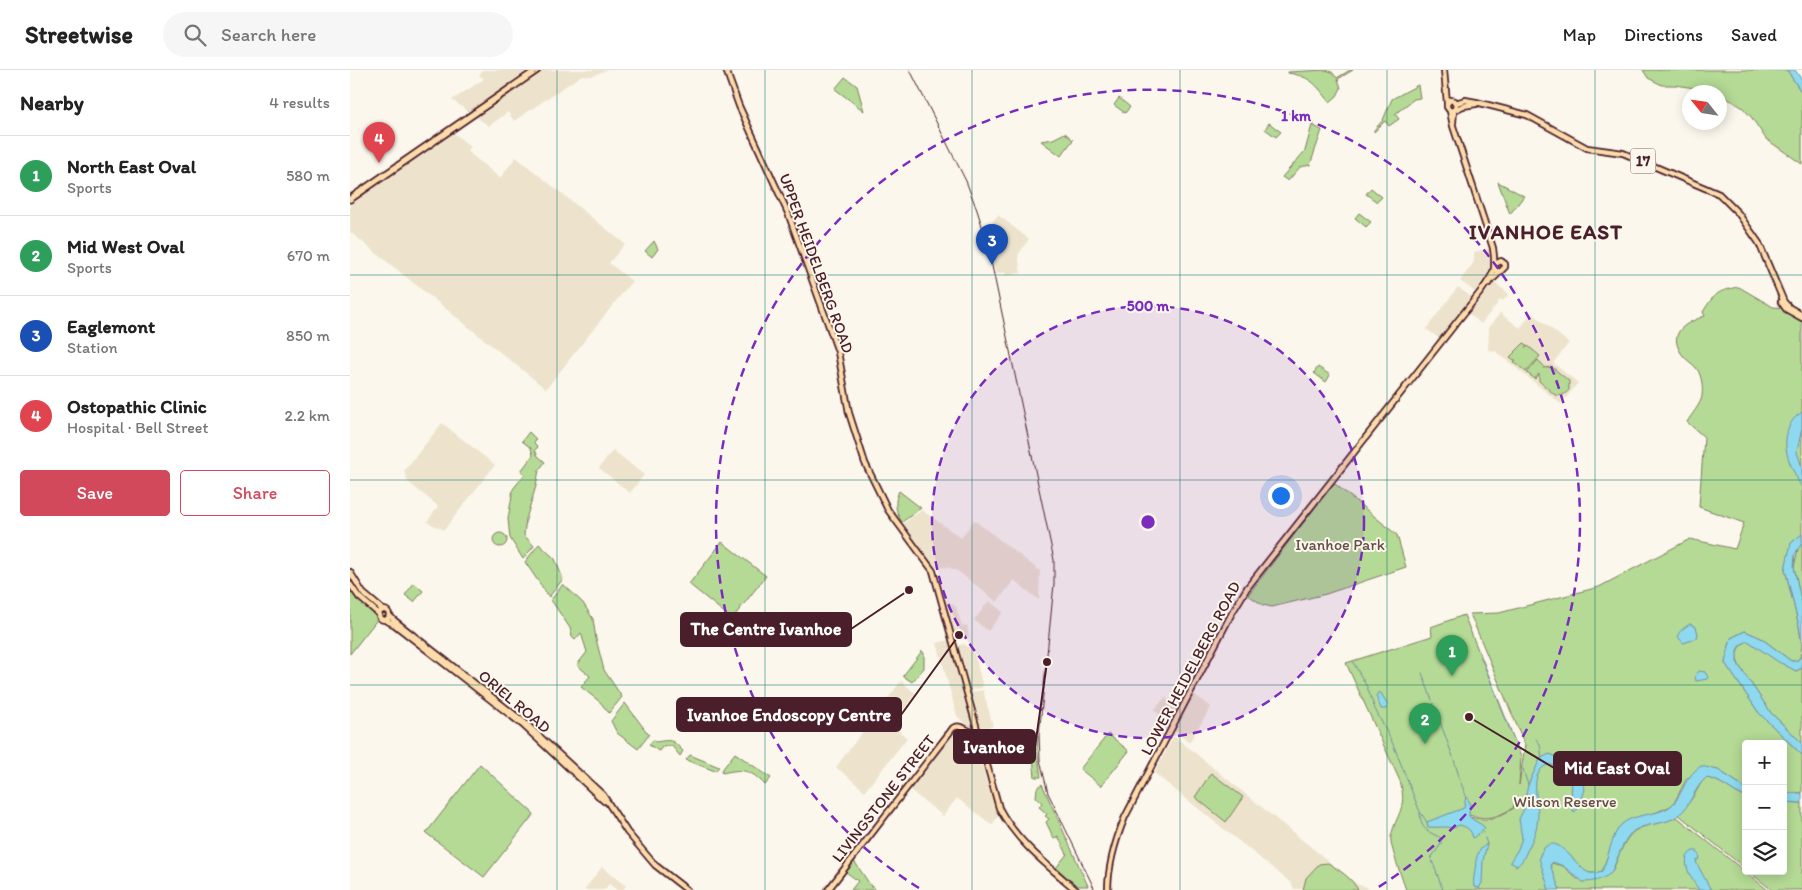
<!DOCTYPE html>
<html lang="en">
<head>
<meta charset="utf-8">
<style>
  :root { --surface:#fff; --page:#f6f6f6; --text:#222; --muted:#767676; --line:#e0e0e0; --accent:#d1495b }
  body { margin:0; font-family:Itim,sans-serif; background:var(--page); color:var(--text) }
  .controls { position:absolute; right:15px; bottom:15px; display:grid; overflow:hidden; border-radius:5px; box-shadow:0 2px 12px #0003 }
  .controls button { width:45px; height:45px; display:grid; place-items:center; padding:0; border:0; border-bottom:1px solid var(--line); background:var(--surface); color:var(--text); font:25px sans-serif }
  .compass { position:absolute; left:1332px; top:15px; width:45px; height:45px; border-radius:50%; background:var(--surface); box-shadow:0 2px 12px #0003; rotate:300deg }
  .you { position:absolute; left:930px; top:425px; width:18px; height:18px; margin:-12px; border:4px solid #fff; border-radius:50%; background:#1a73e8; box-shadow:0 0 0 8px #1a73e833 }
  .badge { display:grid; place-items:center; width:32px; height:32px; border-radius:50%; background:var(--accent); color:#fff; font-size:16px; font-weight:700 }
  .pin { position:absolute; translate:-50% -41px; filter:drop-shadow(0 1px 2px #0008) }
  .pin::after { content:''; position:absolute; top:26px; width:18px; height:15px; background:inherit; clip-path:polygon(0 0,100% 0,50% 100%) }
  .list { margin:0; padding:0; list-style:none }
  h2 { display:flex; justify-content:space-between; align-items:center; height:65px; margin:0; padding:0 20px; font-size:21px }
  h2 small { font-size:16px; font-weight:400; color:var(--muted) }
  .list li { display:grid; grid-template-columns:32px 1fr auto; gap:15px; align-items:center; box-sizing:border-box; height:80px; padding:0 20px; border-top:1px solid var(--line) }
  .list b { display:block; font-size:19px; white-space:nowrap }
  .list p { margin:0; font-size:16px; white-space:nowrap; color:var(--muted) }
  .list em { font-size:16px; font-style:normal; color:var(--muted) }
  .actions { display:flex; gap:10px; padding:15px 20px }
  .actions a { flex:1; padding:11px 0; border:1px solid var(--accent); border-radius:5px; text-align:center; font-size:18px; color:var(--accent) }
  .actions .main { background:var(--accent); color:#fff }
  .icon { flex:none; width:28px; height:28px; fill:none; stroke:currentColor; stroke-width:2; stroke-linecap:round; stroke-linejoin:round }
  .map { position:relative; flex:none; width:1452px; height:820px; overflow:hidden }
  header { display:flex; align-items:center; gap:30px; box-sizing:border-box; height:70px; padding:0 25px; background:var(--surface); border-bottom:1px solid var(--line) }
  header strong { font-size:24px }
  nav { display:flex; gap:28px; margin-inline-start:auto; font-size:18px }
  .search { width:350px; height:45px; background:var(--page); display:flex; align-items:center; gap:12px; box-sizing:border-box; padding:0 18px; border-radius:28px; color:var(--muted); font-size:19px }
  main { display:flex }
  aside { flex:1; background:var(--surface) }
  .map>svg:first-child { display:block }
</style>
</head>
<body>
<header>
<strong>Streetwise</strong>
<div class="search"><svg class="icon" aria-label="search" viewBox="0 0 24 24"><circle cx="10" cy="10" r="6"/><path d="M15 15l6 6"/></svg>Search here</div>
<nav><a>Map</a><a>Directions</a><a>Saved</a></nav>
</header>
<main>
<aside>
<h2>Nearby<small>4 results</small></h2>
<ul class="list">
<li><span class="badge" style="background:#2e9e5b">1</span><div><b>North East Oval</b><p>Sports</p></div><em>580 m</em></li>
<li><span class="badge" style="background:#2e9e5b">2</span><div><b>Mid West Oval</b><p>Sports</p></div><em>670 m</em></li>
<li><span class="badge" style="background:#1a4fb4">3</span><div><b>Eaglemont</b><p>Station</p></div><em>850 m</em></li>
<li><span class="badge" style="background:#e0444e">4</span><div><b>Ostopathic Clinic</b><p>Hospital · Bell Street</p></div><em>2.2 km</em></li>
</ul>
<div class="actions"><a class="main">Save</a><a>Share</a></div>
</aside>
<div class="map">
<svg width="1452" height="820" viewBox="0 0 1452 820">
  <rect width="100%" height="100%" fill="#fbf7ec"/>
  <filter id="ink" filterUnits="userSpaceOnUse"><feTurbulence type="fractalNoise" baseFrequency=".02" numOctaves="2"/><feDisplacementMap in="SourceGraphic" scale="10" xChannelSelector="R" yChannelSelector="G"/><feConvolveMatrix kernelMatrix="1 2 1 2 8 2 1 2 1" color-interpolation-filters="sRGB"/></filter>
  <g filter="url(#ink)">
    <path fill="#ede3cc" d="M133,0H257L241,6L232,5L164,51L158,42L139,56L102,30L134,9L129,5Z
      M104,63L121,77L117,81L150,108L166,87L275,174L259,193L282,211L196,319L0,162V134Z
      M648,145L679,169L668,185L671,203L656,206L655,202L646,204L642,187L645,186L638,157Z
      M1140,178L1142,185L1140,200L1125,222L1110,211L1124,192V182Z
      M1144,212L1159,224L1153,231L1151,229L1131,254L1118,243Z
      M1108,217L1121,227L1090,269L1076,259Z
      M1150,243L1170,258L1182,243L1219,273L1203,293L1228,313L1211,334L1145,281L1138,280L1139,260L1138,258Z
      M92,353L145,395L94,460L77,452L88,436L58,412L54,401Z
      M263,380L294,405L280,423L249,398Z
      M572,440L611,468L624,450L690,501L689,530L664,510L647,532L609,502L598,497L585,498L552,454Z
      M593,527L606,537L612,556L617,555L619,567L605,570Z
      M639,531L653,542L638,561L624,550Z
      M599,570L624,660H621L607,646L587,573Z
      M614,574L624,581L633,617L618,621L606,576Z
      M551,611L566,624L557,637L542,645L537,651L557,668L515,721L486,697Z
      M633,620L643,656L629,660L619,623Z
      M844,624L861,637L839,673L824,660Z
      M815,628L828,638L820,653L804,640Z
      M605,661H612L625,670L632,697L649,745L642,755L607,728L593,746L560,720Z
      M824,666L1008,815L1014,816L1019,820L944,819L941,813L804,703Z
      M252,797L276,816L273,820H267L259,814L254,820H234Z"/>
    <path fill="#b4da95" stroke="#7f7c60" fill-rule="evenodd" d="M976,0L982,2L987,8L1000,0H1003L988,9L991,18L987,26L980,32C965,14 962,7 938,3V2Z
      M1293,0H1437L1452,23V94L1416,69L1402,48L1393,38L1384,32L1370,25V22L1325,15H1312L1298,8Z
      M495,7L507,16L514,41L485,19Z
      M1068,15L1070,28L1064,29L1045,44L1049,49L1039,56L1035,51L1024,62V60L1033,50L1042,29Z
      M769,28L780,37L775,43L764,35Z
      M919,53L931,62L926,67L915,59Z
      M962,55L972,60L960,95L950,97L938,111L932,107L955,81Z
      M715,63L723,70L711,86L691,71L703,69Z
      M1148,112L1174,126L1160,144Z
      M1021,118L1032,127L1027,132L1016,124Z
      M1009,143L1021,152L1016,157L1005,148Z
      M304,171L308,179L302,187L295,181Z
      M1389,217L1423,237L1435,238L1452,248V535L1444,497L1448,479L1444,470L1435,499L1449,556L1452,575L1450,588L1445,591H1441L1411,568L1395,561L1381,568L1375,593L1409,643L1452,685V723H1433V674H1396V718L1368,700L1337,708L1323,735L1305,743L1279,750L1264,770L1252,801C1249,802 1244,804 1240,803C1227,801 1221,780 1206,775L1194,778L1190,785L1199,820H1056C1053,810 1039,775 1041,767C1046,743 1058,740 1050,711L996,593L1082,566L1081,557L1114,545L1171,687L1169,715L1175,675L1120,544L1149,543L1249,517L1340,469L1385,479L1394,453L1349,437L1354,367L1337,352C1341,345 1351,334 1352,326C1353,318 1352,306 1347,299C1343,293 1335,290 1331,283C1317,261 1338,252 1355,246L1353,242C1364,224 1368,220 1389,217ZM1165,731L1164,738C1140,752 1137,751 1110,745V743C1135,749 1140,751 1163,738Z
      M1174,273L1176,275V278L1178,276L1190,286L1176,302L1164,292L1166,290H1164L1160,287Z
      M1188,290L1194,296L1193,298L1202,297L1219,311V320C1215,324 1212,327 1205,325L1189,311V304L1185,309L1177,303Z
      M968,297L980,305L976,312L964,303Z
      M179,362L186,369L184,373L188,377L185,380L188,386L195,392L189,400L186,416L176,449L174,465L184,476L173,489L160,468L158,449L163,419L175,404L171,401L183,385L181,378L172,371Z
      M984,413L1047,465L1056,497L976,524L922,537L913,535L898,525Z
      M549,421L571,438L552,452C545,442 544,431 549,421Z
      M143 470a7 7 0 1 1 14 0a7 7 0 1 1-14 0Z
      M372,472L416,506L382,549L339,514Z
      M189,474L205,489L213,509L199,527L175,492Z
      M64,513L73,521L64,532L55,525Z
      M213,514L233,533L243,549L246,569L254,600L272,627L259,643L250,632L231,617L240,606L227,595L237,582L231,563L225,570L222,567L220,558L201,530Z
      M0,515L27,546L26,551L0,584Z
      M1398,571L1446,601L1452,598V673L1421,643L1390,597C1384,586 1386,576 1398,571Z
      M572,581L574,583V598L562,612L553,606Z
      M275,633L299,665L288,679L267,663L261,651Z
      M758,664L779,681L751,716L730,699Z
      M681,666H688L687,679L691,707H685Z
      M303,670L306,672C323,669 322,670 333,681L330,686L322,676L312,677L309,681L299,675Z
      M385,683L421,708L415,715C401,700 393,698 373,703L371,701Z
      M340,685L369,697L365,701L336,690Z
      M130,694L184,744L134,807L76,763Z
      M861,703L893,727L876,752L845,727Z
      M1356,708C1371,709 1382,723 1396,727V799L1329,745L1343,727L1351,713Z
      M692,714L738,816H727L706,798L717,784L708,766L704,769L696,752L699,749L695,746L697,744L689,737L692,733L686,727L687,718Z
      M1433,732L1452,733V820H1422L1398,801H1433Z
      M1327,747L1418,820H1210L1200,800L1201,793L1213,796L1227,809L1261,803C1269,789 1273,765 1290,758C1302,753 1314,753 1327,747Z
      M504,791L521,816L526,820H501L508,811L496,802Z
      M978,793C989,800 1002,808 1008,820H953L956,808L969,794Z"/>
    <path fill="#8ed9ef" stroke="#738fa1" d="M1437,0H1445L1452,10V23Z
      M1452,342V358L1447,382L1452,397V418C1442,398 1430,380 1439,357C1441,351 1446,346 1452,342Z
      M1452,464V473L1445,484L1444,497L1452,535V575L1449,556L1435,499L1441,473Z
      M1340,554L1346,557L1348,564L1347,568L1334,573C1322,565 1332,559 1340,554Z
      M1395,561L1411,568L1441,591H1446L1450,588L1452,583V598L1446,601L1427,591L1398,571L1390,575L1387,580V592L1390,597L1421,643L1452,673V685L1409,643L1375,593L1381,568Z
      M1349,601L1355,602L1358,607L1357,609L1346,611L1345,606Z
      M1028,623H1031L1038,635L1036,639H1031L1026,626Z
      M1199,684L1217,690L1228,702L1235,719L1229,738L1224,742L1221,735L1222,706C1213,698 1197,688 1189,702C1182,712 1188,733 1188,744C1188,758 1183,769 1177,781C1174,788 1173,791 1167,796L1160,792L1168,779L1172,768L1169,749L1176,735V725L1178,715L1190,689Z
      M1351,696L1368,700L1396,718V727C1382,723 1371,709 1356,708C1344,718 1341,735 1329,745C1315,757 1291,751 1279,765C1271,776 1267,791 1261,803C1252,810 1243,812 1233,812L1213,796L1203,792L1200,795L1210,820H1199L1189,788C1203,750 1227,801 1240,803C1244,804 1249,802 1252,801C1258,789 1262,764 1271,755C1283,742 1312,747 1324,733C1335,719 1334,708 1351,696Z
      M1433,723H1452V733L1433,732Z
      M1116,726L1120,733L1119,746C1124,752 1130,752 1135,758L1123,768C1121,759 1117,757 1109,755L1104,758C1095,756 1087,758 1078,757L1077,752L1114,738Z
      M1137,774L1133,790L1132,813L1129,818L1124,817C1123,810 1124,807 1125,800C1126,790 1126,780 1137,774Z
      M1343,781H1347L1350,788L1346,791L1347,794L1361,820H1349C1342,810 1328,789 1343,781Z"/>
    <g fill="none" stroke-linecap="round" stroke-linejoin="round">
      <path stroke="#738fa1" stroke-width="1" d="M1129,581L1161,661
        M1003,592L1017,617L1025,639L1043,674L1070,742L1077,752
        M1072,603L1082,630
        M1083,633L1103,687
        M1162,664L1164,670
        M1186,669L1190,674L1192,688
        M1104,690L1110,710
        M1173,699L1178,715
        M1111,713L1116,726
        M1070,743C1071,760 1077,761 1091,768V774L1081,788L1093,820
        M1132,760L1133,763
        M1135,768L1137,774
        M1129,818L1131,820"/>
      <g stroke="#4a1f2b" stroke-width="8">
        <path id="major" d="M376,0L389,36L438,143L477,251L488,282L499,343L515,393L538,440L583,501L649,738C667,772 697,795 726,820
          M1094,0L1097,33
          M1106,33L1115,30L1126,32L1177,45L1237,78L1273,83L1369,124L1388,143L1409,173L1434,232L1440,238L1452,245
          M1105,40L1113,36L1126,34
          M1103,53L1104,40L1106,38L1105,31L1100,30L1097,34V37L1100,41L1104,40
          M1145,198L1147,201L1150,202L1155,197V194L1151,191L1145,194
          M1139,213L1150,202
          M1431,232L1436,239L1452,248
          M0,502L13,523L33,540
          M0,514L9,527L29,544
          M29 545a5 5 0 1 1 10 0a5 5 0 1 1-10 0Z
          M39,545L45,551L175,653L253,725L277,762L305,795L337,820
          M35,550L45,555L173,655L254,731
          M478,820L603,658C612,653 618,663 627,663
          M758,820C758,796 766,769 775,747L882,543L897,518L1132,220C1145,202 1146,200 1143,178L1103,56L1100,41"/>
      </g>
      <g stroke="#4a1f2b" stroke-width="9">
        <path id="highway" d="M0,129L187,0"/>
      </g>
      <use href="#major" stroke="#fddcac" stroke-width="4.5"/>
      <use href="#highway" stroke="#fddcac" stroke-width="5.5"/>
      <path stroke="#4a1f2b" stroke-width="1" d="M560,0L616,111L627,140L637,172L704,490V514L689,665L690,690L698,723L745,820"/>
    </g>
  </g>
  <path fill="none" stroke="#0f766e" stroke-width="1" stroke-opacity="0.55" d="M207,0V820M415,0V820M622,0V820M830,0V820M1037,0V820M1245,0V820M0,205H1452M0,410H1452M0,615H1452"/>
  <circle cx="798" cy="452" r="216" fill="#7b2cbf" fill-opacity=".12"/>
  <g fill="none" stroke="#7b2cbf" stroke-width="2.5" stroke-dasharray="9 6">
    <circle cx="798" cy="452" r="216"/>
    <path d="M569 818A432 432 0 1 1 1027 818"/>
  </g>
  <g text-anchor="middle" stroke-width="4" stroke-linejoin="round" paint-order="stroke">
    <rect fill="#fbf7ec" stroke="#7f6065" stroke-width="1" x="1280.5" y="78.5" width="25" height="25" rx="4"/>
    <g font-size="15" font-weight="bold" fill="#4a1f2b">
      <text x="1293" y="96">17</text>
    </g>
    <g font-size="16" fill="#4a1f2b" stroke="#fbf7ec">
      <text transform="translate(467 193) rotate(70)" y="6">UPPER HEIDELBERG ROAD</text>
      <text transform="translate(840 598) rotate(-62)" y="6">LOWER HEIDELBERG ROAD</text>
      <text transform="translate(165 631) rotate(40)" y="6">ORIEL ROAD</text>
      <text transform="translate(533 728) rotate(-52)" y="6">LIVINGSTONE STREET</text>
    </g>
    <g font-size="16" fill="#644e46" stroke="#fbf7ec">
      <text x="990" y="480">Ivanhoe Park</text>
      <text x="1215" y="737">Wilson Reserve</text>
    </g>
    <g font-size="21" font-weight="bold" letter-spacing="1" fill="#4a1f2b" stroke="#fbf7ec">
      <text x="1196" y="169">IVANHOE EAST</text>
    </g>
  </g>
  <circle cx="798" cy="452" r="8" fill="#7b2cbf" stroke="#fbf7ec" stroke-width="2.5"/>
  <g font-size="15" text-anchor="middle" font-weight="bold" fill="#7b2cbf" stroke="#fbf7ec" stroke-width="4" stroke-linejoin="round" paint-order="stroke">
    <text x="946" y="51">1 km</text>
    <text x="798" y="241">500 m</text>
  </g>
  <path fill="none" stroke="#4a1f2b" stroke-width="2" d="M559 520L501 559M609 565L551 645M697 592L685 677M1119 647L1204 698"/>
  <g fill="#4a1f2b" stroke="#fbf7ec" stroke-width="2">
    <circle cx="559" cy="520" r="5"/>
    <circle cx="609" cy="565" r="5"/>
    <circle cx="697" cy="592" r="5"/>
    <circle cx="1119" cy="647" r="5"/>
  </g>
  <g fill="#4a1f2b" stroke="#4a1f2b" stroke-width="2">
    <rect x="331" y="543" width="170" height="33" rx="5"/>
    <rect x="327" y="628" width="224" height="33" rx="5"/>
    <rect x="604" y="660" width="81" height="33" rx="5"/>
    <rect x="1204" y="682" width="127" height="33" rx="5"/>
  </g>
  <g font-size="18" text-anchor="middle" font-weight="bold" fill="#fff">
    <text x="416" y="565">The Centre Ivanhoe</text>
    <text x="439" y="651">Ivanhoe Endoscopy Centre</text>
    <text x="644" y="683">Ivanhoe</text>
    <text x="1267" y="704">Mid East Oval</text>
  </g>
</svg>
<div class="controls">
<button>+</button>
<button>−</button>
<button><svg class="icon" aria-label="layers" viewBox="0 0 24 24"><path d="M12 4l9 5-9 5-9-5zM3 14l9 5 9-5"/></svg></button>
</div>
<svg class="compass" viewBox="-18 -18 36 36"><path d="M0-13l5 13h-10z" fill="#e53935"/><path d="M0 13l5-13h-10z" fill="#767676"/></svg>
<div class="you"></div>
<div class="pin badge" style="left:1102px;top:606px;background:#2e9e5b">1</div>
<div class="pin badge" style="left:1075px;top:674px;background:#2e9e5b">2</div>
<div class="pin badge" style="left:642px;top:195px;background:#1a4fb4">3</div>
<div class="pin badge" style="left:29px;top:93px;background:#e0444e">4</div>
</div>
</main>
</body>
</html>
